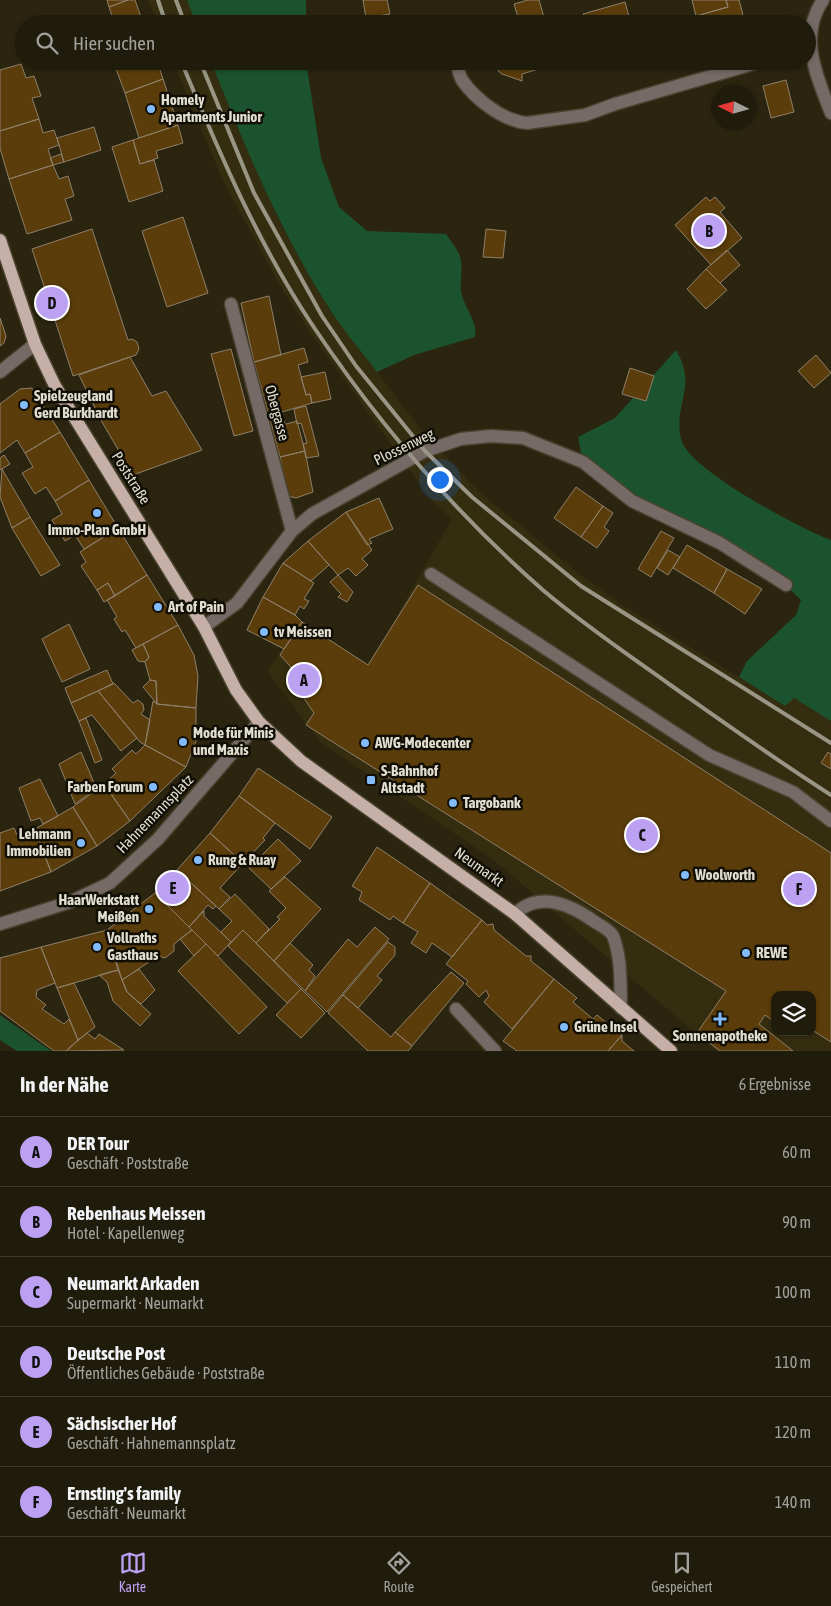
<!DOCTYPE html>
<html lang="de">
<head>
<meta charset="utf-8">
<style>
  :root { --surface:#201c0c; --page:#282515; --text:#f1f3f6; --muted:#a2a19d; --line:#3d3a2d; --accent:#bca0f2 }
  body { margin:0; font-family:"Asap Condensed",sans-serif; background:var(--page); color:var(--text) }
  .controls { position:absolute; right:15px; bottom:15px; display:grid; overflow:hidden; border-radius:10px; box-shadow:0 1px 4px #0004 }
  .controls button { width:45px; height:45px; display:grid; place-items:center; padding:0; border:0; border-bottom:1px solid var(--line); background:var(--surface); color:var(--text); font:25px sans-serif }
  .compass { position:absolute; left:711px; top:85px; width:45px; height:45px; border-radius:50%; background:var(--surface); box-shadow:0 1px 4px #0004; rotate:275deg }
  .you { position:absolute; left:439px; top:479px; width:18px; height:18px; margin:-12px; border:4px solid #fff; border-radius:50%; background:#1a73e8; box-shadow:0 0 0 8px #1a73e833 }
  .badge { display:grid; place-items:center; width:32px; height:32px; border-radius:50%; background:var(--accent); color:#111; font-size:16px; font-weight:700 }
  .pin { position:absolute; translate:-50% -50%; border:2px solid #fff; box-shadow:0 1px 5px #0006 }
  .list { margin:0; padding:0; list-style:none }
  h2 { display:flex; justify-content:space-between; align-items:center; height:65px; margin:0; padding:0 20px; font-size:21px }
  h2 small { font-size:16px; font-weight:400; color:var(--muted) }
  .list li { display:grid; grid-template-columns:32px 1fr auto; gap:15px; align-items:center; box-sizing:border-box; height:70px; padding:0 20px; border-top:1px solid var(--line) }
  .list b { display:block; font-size:19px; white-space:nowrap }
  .list p { margin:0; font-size:16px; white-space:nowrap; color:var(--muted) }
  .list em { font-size:16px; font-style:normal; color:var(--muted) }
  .icon { flex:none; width:28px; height:28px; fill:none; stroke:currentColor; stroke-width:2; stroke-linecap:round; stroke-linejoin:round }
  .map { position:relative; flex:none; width:831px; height:1051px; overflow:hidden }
  .search { position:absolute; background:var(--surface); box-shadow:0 1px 4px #0004; left:15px; right:15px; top:15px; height:55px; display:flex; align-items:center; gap:12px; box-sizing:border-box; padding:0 18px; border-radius:28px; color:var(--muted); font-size:19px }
  .sheet { height:485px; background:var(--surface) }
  nav { display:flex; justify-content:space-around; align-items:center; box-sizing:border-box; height:70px; border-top:1px solid var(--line); background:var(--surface); font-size:14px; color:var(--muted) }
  nav a { display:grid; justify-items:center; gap:2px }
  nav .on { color:var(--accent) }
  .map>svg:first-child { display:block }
</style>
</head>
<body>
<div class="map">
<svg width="831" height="1051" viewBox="0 0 831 1051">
  <rect width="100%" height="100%" fill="#2b2510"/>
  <path fill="#352d10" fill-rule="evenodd" d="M148,0H187L196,24H158Z
    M173,61H211L239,132L281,224L329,309L423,432L476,489L578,573L627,608L784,705L794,698L831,721V1051H716L495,861L320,742L267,671L302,622L369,665L452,519L431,499L311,334L282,289L223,181ZM775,995H812V1032H775Z"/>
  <path fill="#1b532e" d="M187,0H306V24H196Z
    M211,61H306L321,158L339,207L367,231L446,234C450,240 456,247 459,254C465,268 458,282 462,296C466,310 478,322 475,337L414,355L377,372C361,351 343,330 329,308C280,231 244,146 211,61Z
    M676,350C698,387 673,403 681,439C687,469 801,529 831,540V721L794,698L785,706L739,677L747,661L796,615L801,600L785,585L632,501L583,462L578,437L615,418Z
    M0,1015L51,1051H17L0,1040Z"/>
  <path fill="#5b3d0b" stroke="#8e7f6a" d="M107,0H128L109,7Z
    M128,0H135L142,20L130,24H115L109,7Z
    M363,0H387L390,14L366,18Z
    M528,0H539L546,24H520L514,4Z
    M692,0H726L728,7L696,16Z
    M726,0H739L743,15L706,24L703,14L728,7Z
    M625,2L631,24H586L583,14Z
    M643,16L645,24H631L630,19Z
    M113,61H157L163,79L125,93Z
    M366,61H397L367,66Z
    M493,61H549L545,67L522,74V81L502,74L498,71L505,64L501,61Z
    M21,64L26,78L34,76L41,96L32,98L39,119L0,131V70Z
    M163,79L178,125L139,138L125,93Z
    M786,80L794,112L771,118L763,86Z
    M39,119L43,133L54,130L59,145L48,149L53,165L9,179L0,148V131Z
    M178,125L183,143L156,151L158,158L140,164L133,140Z
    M94,127L101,150L64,162L57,138Z
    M133,140L140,164L154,160L163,191L129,202L112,147Z
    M61,154L64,162L53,165L50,158Z
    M53,165L59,179L68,176L74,196L65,199L72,220L27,234L9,179Z
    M706,197L710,201L715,197L725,208L720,212L742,238L711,265L675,225Z
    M183,217L208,293L167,307L142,231Z
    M92,229L128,340L132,339L137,342L139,349L136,355L73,376L32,249Z
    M486,229L506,231L503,258L483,257Z
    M727,250L740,265L720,283L706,269Z
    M706,269L727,290L706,309L687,289Z
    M269,296L281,355L254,362L241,303Z
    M0,318L6,336L4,343L0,346Z
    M304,348L308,362L298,365L306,395L310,394L312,403L269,416L254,362Z
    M231,349L253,431L234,436L211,354Z
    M816,355L831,373L814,388L798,371Z
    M130,357L152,396L166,391L202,450L133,475L102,422L79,375Z
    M630,368L654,376L646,401L622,394Z
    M325,372L331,399L312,403L310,394L306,395L301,377Z
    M32,388L60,432L25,453L17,440L0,453V404L20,389Z
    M306,406L319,456L306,458L303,444L307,443L301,423L297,424L294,409Z
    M281,413L285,424L272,428L269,416Z
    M297,421L305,451L280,457L272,428Z
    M60,432L89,480L55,501L46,487L35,494L22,473L33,467L25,453Z
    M305,451L313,492L296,498L288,496L280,457Z
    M4,455L10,464L0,470V458Z
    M2,469L30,517L12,528L0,497Z
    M89,480L118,528L84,549L75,535L65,541L52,520L62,514L55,501Z
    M576,487L603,506L581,537L554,518Z
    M379,498L393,529L369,539L372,543L367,545L346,512Z
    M603,506L613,513L604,527L609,531L597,548L581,537Z
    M346,512L372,550L362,559L368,565L356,576L348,568L338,575L308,541Z
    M30,517L60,565L41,576L12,528Z
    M118,528L147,575L115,596L108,583L97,590L81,566L86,562L80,552Z
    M661,531L674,538L651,577L638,569Z
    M308,541L329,565L311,581L283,563Z
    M687,545L727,569L714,593L673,568Z
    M668,550L680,557L668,575L657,568Z
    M283,563L314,583L304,599L309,601L304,609L300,606L295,615L263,597Z
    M727,569L762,589L745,614L714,593Z
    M147,575L178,625L136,648L125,630L122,632L114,619L117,617L107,600Z
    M338,575L353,592L347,602L338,597L341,594L330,582Z
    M108,583L115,596L104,602L97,590Z
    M418,585L831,853V1042L812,1030V995H775V1015L772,1020L765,1015L759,1024L793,1051H720L697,1033L726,991L306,725L314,713L299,691L290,666L280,655L302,622L368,665Z
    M263,597L295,615L302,622L284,649L247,630Z
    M69,624L90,669L62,682L42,639Z
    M178,625L194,655L198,676L196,708L157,704L156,681L150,680L145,662L149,657L143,644Z
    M143,644L149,657L145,662L138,661L132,650Z
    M107,670L113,684L71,703L65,688Z
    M150,680L156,681L157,704L143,687Z
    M114,683L133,703L138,700L143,704L144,710L141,714L150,720L145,745L140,742L98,691Z
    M98,691L137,738L121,751L92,715L79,721L71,703Z
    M153,701L157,704L196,708V741L186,767L145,745Z
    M86,718L102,760L95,763L79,721Z
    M145,745L186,767L130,821L104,784L116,773L112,769L132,750L136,754Z
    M81,752L95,785L89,787L92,792L75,804L59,764Z
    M828,752L831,754V769L821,763Z
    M258,768L332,817L310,849L239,796Z
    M40,779L58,816L43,824L40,818L31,821L19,788Z
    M104,784L130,821L97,846L73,807Z
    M239,796L275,823L263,838L265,840L243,863L210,833Z
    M73,807L97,846L51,872L35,829Z
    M14,828L17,835L35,829L51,872L0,891V833Z
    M210,833L243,863L220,888L230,897L219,909L177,870Z
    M278,839L301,861L271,889L249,868Z
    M377,847L430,883L403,923L393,916L390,920L359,900L362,892L352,886Z
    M177,870L216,906L213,909L208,905L189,927L155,893Z
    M285,877L321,909L274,961L256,943L280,919L277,917L286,908L269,891Z
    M430,883L482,920L452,957L432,943L426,953L411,943L418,932L403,923Z
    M155,893L192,930L174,944V951L165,958L158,956L122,980L107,930Z
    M235,894L269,929L256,943L243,930L231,942L221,932L232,921L219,909Z
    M204,911V916L231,942L218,956L189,927Z
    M482,920L487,925L493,924L494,930L526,956H531V961L554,979L512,1029L484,1002L489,996L486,990L479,997L466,984L468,981L446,964Z
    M375,927L389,939L327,1012L305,991L348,939L357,947Z
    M107,930L118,970L57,988L41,947Z
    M192,930L206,944L194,956L180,939Z
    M243,930L301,989L287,1003L228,946Z
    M388,942L395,947V955L377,976L382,980L358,1008L343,995Z
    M290,943L313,965L309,970L315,976L305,991L274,961Z
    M206,944L267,1007L239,1034L178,971Z
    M41,947L55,983L37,990L36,997L46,1005L42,1009L64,1024L69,1019L78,1040L66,1051H54L0,1011V958Z
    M139,969L155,990L141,1004L127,992L122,980Z
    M118,970L127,992L151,1014L140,1026L113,1001L107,982L99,975Z
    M451,972L464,983L412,1046L395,1032Z
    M554,979L577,998L573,1002L593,1019L597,1015L622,1035L608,1051H517L503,1041Z
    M74,983L95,1027L78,1040L57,988Z
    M301,989L325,1013L301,1038L276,1015Z
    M343,995L391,1037L395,1032L412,1046L408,1051H368L328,1013Z
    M87,1033L95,1039L99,1034L124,1050L66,1051Z
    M622,1035V1041L634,1051H608Z"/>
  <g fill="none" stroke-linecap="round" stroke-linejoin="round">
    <g stroke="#48432f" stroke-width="15">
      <path id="minor" d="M823,0C798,36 817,77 831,113
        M456,61C458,67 459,75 462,80C475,99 503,121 527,123L585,115L615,104L763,61
        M231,304L292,531
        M0,372L35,344
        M431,574L709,755L793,792L831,821
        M204,627L237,603L292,531L312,514L425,451L461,439L491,436L523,438L583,462L632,501L720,543L786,585
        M515,914C540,890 571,905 595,922C601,926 610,930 613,936C622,959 620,984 621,1008
        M0,924L70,902L110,883L158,839L259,722
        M456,1009L495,1051"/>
    </g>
    <g stroke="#48432f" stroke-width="15">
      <path id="major" d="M0,240L35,344L55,386L204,627L236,690L259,722L301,761L515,914L671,1051"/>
    </g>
    <use href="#minor" stroke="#756a66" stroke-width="12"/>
    <use href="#major" stroke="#c6afa6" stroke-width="12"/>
    <path stroke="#999585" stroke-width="4" d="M158,0L166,24
      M176,0L185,24
      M181,61C219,152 258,244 313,326C378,423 456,514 544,591C583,624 627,654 669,684C723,722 776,760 831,795
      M200,61L254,193L322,316L356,366L425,451L472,497L581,586L831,743"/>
  </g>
  <g fill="#84bcfb" stroke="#110e06" stroke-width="2">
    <circle cx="151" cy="109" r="5"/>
    <circle cx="24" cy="405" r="5"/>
    <circle cx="97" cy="513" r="5"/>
    <circle cx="158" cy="607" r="5"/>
    <circle cx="264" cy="632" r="5"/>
    <circle cx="183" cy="742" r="5"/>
    <circle cx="365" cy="743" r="5"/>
    <rect x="366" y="775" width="10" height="10" rx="2.5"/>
    <circle cx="153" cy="787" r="5"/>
    <circle cx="453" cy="803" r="5"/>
    <circle cx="81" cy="843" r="5"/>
    <circle cx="198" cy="860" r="5"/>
    <circle cx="685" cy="875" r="5"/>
    <circle cx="149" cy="909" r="5"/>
    <circle cx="97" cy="947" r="5"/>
    <circle cx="746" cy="953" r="5"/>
    <path d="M717.5 1011.5h5v5h5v5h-5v5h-5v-5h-5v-5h5z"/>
    <circle cx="564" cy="1027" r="5"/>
  </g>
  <g text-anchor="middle" stroke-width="5" stroke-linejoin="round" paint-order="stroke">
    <g font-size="15" font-weight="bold" fill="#e1ded1" stroke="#110e06" text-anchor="start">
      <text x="161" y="105">Homely<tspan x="161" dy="17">Apartments Junior</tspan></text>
      <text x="34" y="401">Spielzeugland<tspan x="34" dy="17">Gerd Burkhardt</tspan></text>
      <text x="97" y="535" text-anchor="middle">Immo-Plan GmbH</text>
      <text x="168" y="612">Art of Pain</text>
      <text x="274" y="637">tv Meissen</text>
      <text x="193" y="738">Mode für Minis<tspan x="193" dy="17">und Maxis</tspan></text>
      <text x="375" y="748">AWG-Modecenter</text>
      <text x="381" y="776">S-Bahnhof<tspan x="381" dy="17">Altstadt</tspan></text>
      <text x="143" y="792" text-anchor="end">Farben Forum</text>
      <text x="463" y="808">Targobank</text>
      <text x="71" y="839" text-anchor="end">Lehmann<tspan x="71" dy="17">Immobilien</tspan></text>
      <text x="208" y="865">Rung &amp; Ruay</text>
      <text x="695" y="880">Woolworth</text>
      <text x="139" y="905" text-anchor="end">HaarWerkstatt<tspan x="139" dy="17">Meißen</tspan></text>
      <text x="107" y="943">Vollraths<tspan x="107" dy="17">Gasthaus</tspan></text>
      <text x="756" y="958">REWE</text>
      <text x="574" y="1032">Grüne Insel</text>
      <text x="720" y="1041" text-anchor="middle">Sonnenapotheke</text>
    </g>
    <g font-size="15" fill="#e1ded1" stroke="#110e06">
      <text transform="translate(277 413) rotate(75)" y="5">Obergasse</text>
      <text transform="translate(404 447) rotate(-26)" y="5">Plossenweg</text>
      <text transform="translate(131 478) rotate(58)" y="5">Poststraße</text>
      <text transform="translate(155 814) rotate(-46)" y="5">Hahnemannsplatz</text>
      <text transform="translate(479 867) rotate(35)" y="5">Neumarkt</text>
    </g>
  </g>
</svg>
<div class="controls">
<button><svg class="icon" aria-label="layers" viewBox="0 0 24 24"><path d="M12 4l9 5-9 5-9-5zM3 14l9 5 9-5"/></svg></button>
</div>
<svg class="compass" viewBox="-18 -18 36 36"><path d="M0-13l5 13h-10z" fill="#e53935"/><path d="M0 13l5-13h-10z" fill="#a2a19d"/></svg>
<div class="you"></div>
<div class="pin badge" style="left:304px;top:680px">A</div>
<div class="pin badge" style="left:709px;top:231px">B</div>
<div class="pin badge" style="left:642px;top:835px">C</div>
<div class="pin badge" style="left:52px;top:303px">D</div>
<div class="pin badge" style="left:173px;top:888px">E</div>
<div class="pin badge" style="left:799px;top:889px">F</div>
<div class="search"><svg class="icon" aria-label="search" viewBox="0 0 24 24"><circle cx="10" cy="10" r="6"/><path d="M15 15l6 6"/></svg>Hier suchen</div>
</div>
<section class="sheet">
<h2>In der Nähe<small>6 Ergebnisse</small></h2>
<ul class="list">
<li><span class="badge">A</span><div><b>DER Tour</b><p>Geschäft · Poststraße</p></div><em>60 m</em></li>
<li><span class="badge">B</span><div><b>Rebenhaus Meissen</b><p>Hotel · Kapellenweg</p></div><em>90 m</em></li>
<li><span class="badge">C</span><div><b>Neumarkt Arkaden</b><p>Supermarkt · Neumarkt</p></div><em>100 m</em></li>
<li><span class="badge">D</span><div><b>Deutsche Post</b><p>Öffentliches Gebäude · Poststraße</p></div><em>110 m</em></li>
<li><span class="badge">E</span><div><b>Sächsischer Hof</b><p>Geschäft · Hahnemannsplatz</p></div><em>120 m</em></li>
<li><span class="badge">F</span><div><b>Ernsting's family</b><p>Geschäft · Neumarkt</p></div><em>140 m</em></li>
</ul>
</section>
<nav>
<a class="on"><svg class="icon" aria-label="map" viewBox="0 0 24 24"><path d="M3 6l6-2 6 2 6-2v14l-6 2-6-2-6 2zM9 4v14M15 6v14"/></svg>Karte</a>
<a><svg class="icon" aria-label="directions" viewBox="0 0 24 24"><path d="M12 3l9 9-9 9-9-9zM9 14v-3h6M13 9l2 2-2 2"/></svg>Route</a>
<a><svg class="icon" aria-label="saved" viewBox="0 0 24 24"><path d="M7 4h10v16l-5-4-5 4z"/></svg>Gespeichert</a>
</nav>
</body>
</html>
